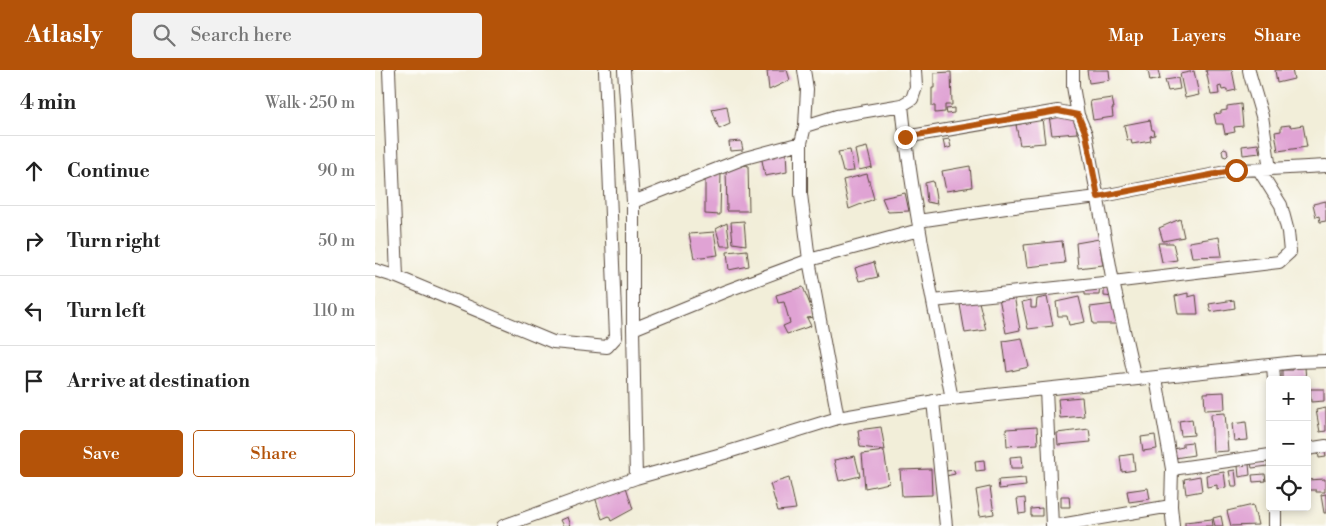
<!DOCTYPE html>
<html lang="en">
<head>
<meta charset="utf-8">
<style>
  :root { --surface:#fff; --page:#f2f2f2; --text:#222; --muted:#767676; --line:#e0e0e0; --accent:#b45309 }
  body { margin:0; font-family:"Libre Bodoni",serif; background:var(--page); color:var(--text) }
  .controls { position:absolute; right:15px; bottom:15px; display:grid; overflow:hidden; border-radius:5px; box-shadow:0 2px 8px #0003 }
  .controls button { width:45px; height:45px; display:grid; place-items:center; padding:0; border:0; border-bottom:1px solid var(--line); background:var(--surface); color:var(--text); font:25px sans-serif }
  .stop { position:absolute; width:15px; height:15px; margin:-11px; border:4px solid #b45309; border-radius:50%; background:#fff }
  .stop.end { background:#b45309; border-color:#fff; box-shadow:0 1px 5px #0008 }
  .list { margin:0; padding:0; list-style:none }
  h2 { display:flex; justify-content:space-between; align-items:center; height:65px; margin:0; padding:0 20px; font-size:21px }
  h2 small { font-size:16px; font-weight:400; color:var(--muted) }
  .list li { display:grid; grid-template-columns:32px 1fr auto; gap:15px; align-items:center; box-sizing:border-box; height:70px; padding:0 20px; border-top:1px solid var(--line) }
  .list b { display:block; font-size:19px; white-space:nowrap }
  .list em { font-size:16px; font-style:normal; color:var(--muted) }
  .actions { display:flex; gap:10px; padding:15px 20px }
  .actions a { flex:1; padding:11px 0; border:1px solid var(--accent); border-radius:5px; text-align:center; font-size:18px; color:var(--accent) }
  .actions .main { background:var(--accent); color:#fff }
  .icon { flex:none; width:28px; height:28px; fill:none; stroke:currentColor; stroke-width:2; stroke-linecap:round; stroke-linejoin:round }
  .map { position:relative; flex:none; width:951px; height:456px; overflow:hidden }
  header { display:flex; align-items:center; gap:30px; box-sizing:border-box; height:70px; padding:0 25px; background:var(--accent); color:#fff }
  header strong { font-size:24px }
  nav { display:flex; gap:28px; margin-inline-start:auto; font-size:18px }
  .search { width:350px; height:45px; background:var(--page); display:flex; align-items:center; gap:12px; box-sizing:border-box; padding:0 18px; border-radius:5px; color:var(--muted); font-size:19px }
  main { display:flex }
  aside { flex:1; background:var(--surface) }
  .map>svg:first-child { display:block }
</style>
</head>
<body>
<header>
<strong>Atlasly</strong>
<div class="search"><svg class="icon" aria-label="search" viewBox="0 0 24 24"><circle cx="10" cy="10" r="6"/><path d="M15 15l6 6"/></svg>Search here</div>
<nav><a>Map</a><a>Layers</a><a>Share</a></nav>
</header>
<main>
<aside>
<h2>4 min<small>Walk · 250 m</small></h2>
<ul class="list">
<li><svg class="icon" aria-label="ahead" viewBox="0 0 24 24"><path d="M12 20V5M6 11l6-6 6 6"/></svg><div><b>Continue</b></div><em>90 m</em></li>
<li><svg class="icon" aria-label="right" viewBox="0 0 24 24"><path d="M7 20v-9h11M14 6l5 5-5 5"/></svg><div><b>Turn right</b></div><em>50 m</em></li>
<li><svg class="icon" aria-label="left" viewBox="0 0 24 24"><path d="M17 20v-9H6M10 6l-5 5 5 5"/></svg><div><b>Turn left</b></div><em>110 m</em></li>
<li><svg class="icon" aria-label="arrive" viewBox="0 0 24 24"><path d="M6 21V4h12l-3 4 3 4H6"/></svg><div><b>Arrive at destination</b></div></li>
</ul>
<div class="actions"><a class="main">Save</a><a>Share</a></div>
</aside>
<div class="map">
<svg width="951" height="456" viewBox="0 0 951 456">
  <rect width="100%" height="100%" fill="#fdfcf7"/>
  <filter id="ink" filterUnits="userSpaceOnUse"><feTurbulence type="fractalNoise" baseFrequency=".02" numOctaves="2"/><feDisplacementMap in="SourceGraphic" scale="10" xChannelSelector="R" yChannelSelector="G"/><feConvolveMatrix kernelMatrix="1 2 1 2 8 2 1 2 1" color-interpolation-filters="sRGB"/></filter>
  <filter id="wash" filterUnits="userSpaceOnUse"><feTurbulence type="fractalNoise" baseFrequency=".0096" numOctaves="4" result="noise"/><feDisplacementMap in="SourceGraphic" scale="20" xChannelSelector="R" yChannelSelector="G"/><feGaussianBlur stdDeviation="1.12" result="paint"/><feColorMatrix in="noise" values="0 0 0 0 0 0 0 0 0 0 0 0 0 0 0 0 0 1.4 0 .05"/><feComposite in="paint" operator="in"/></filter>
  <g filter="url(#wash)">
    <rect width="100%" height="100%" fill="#f2eed9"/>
    <g id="blocks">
      <path fill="#e0a3d4" d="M396,0H412L415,10L394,20L392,1Z
        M712,0H734L735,10L714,13Z
        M773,0H783L785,9L775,11Z
        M831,0H857L861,20L852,22V19L847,20L846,16L843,17L844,24L836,25Z
        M900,0H917L919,9L902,13Z
        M819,1L824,25L810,28L805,4Z
        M576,2L577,35H570V42L560,43V36H557V18H559V3Z
        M803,8L805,19L793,21L790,10Z
        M737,28L739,38H737L738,47L718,50L715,31Z
        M866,34L868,56L859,57L860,62L850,64L848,54H841L839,44L846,43V41L852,40V36Z
        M352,36L355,54L344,59L337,39Z
        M579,38V43L572,44L571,39Z
        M701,45L702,63L677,65L674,46Z
        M667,49L670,73L645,75L641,55Z
        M775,50L777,60H779L780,65L775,66L776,71L757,74L756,70H752L749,55Z
        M915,55L916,57L928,55L932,77L903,81L900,62L906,61V56Z
        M574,69L576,77L570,79L568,70Z
        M366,71L368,80L355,81L354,72Z
        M883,74L885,83L868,85L867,76Z
        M492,77L497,97L484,100L480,80Z
        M849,78L852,79L853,85L851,87L848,86L847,80Z
        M475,80L479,101L468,102L463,82Z
        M411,81L412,102L390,106L386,85Z
        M373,95L374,141H352L351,98Z
        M595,96L597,117L571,121L567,101Z
        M330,104H346L345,145L330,144Z
        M492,104L499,129L474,139L468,110Z
        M558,111L562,134L552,132L550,113Z
        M530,123L534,141L513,142L507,128Z
        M951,131V151L945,152L944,146L941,147L938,134Z
        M805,149L809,167L788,171L784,158Z
        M369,151L371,175L358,173L356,152Z
        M352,153L355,176H346L341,159Z
        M339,162L343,185L319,188L314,164Z
        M844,167L847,186L817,187L814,172Z
        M724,169L728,195L703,198L701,173Z
        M687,171L690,193L652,197L649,175Z
        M783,173H798L802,190L787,192Z
        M372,180L374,196L354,200L352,182Z
        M499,192L503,207L484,211L480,198Z
        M725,215L724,225H710V217Z
        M428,217L440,247L432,248L436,256L412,264L408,256L415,253L409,232L403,233L401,225Z
        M736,217L739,227L729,226V218Z
        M813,223V227L821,225L823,244H803L800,226Z
        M639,225L645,260L631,263L624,228Z
        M672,227L678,256L653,259L647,232L656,230V238H661L662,229Z
        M704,227L710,252L694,255L692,246H683L681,232Z
        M603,228L611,260L590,263L584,229Z
        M859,230L860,238L836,242L834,234Z
        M739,234L744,254H718L715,237Z
        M647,268L654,297L632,302L628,271Z
        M917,297H930L931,310H907V300H917Z
        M935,319H949V331L936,332Z
        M849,322L850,339L830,340L829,323Z
        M707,327L709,346L685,348L683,329Z
        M951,338V361L945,362L941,340Z
        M850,343L853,381L838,382L836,344Z
        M817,349L819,365L806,366L804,351Z
        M871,352L873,370L859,371L857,354Z
        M506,357L510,380L485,377L483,360Z
        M662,357L663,374L632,376L631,359Z
        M714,359L716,372L683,375L682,363Z
        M780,365L782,379L768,381L766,367Z
        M817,372L819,385L800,388L798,379L808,377V373Z
        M950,380L951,387L944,388L943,381Z
        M509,381L514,413L490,418L487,384Z
        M758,384L760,400L747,402L745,386Z
        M480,386L485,406L464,411L459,390Z
        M647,386L648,398H636L635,387Z
        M609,390L610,400L601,401L600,391Z
        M892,391L893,396L877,398L876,393Z
        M874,394L875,405L864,407L863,396Z
        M556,399L557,425L527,426L525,400Z
        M579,400L580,404L571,406V401Z
        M860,400L862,416H857L854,401Z
        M849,402L851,417L842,419V415L832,417L831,405Z
        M890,404L891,411L878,412L877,405Z
        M825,406L827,421L811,424L809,409Z
        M414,408L421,439L403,441L395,414Z
        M650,408L651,416L624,419L623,410Z
        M950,409V422H941V420H932V410Z
        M251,417L258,439L236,451L234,446L227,449L220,427Z
        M615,417L619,444L605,446L601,420Z
        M773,418L775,429L754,432L752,421Z
        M951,424V443H949L946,425Z
        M686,426H694L695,437H686Z
        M650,428L651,443L644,444L642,429Z
        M878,435L883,455L856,456L852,441Z
        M667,438V446H656V439Z
        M846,446L848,456H840L838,448Z
        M192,447L195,456H188L185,450Z
        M837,449L838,456H810V452Z"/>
    </g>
  </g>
  <g filter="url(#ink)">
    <use href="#blocks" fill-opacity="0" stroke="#56473a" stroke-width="1"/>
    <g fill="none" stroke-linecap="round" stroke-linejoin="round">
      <g stroke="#56473a" stroke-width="14">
        <path id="minor" d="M14,0L22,207L178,272L232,277L241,267L230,0
          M249,0L258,132V259L261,408
          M429,0L432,19L430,56L426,73V124L434,190L463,348
          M698,0V16L703,45L711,64L738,212L760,309
          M874,0L875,5L887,46L895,99
          M527,35C537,134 558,231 577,329
          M430,56L462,46L527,35L537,29L541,17L540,0
          M530,67L683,41L703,45
          M258,132L370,88L426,73
          M543,151L631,138L723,127L861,100L895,99L951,96
          M0,200L22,207
          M558,231L738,212L904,192L915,182L913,162L906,135L884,100
          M258,259L351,221L434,190L544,160
          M898,295L899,310
          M781,308L797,399L796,436L798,456
          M671,319L677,456
          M558,331L571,456
          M932,379L951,376
          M797,399L895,385
          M128,456L261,408L350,383L463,348L566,330L921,292L951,291
          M679,456L796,436
          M900,456V437"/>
      </g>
      <use href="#minor" stroke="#fff" stroke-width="12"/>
    </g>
  </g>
  <g fill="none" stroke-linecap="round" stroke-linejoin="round" filter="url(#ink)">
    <path stroke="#b45309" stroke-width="6" d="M530,67L683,41L703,45L711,64L723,127L861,100"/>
  </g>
</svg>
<div class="controls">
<button>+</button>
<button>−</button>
<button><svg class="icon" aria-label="locate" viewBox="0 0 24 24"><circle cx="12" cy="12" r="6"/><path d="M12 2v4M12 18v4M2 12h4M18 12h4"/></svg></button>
</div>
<div class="stop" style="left:861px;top:100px"></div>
<div class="stop end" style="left:530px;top:67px"></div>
</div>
</main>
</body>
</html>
